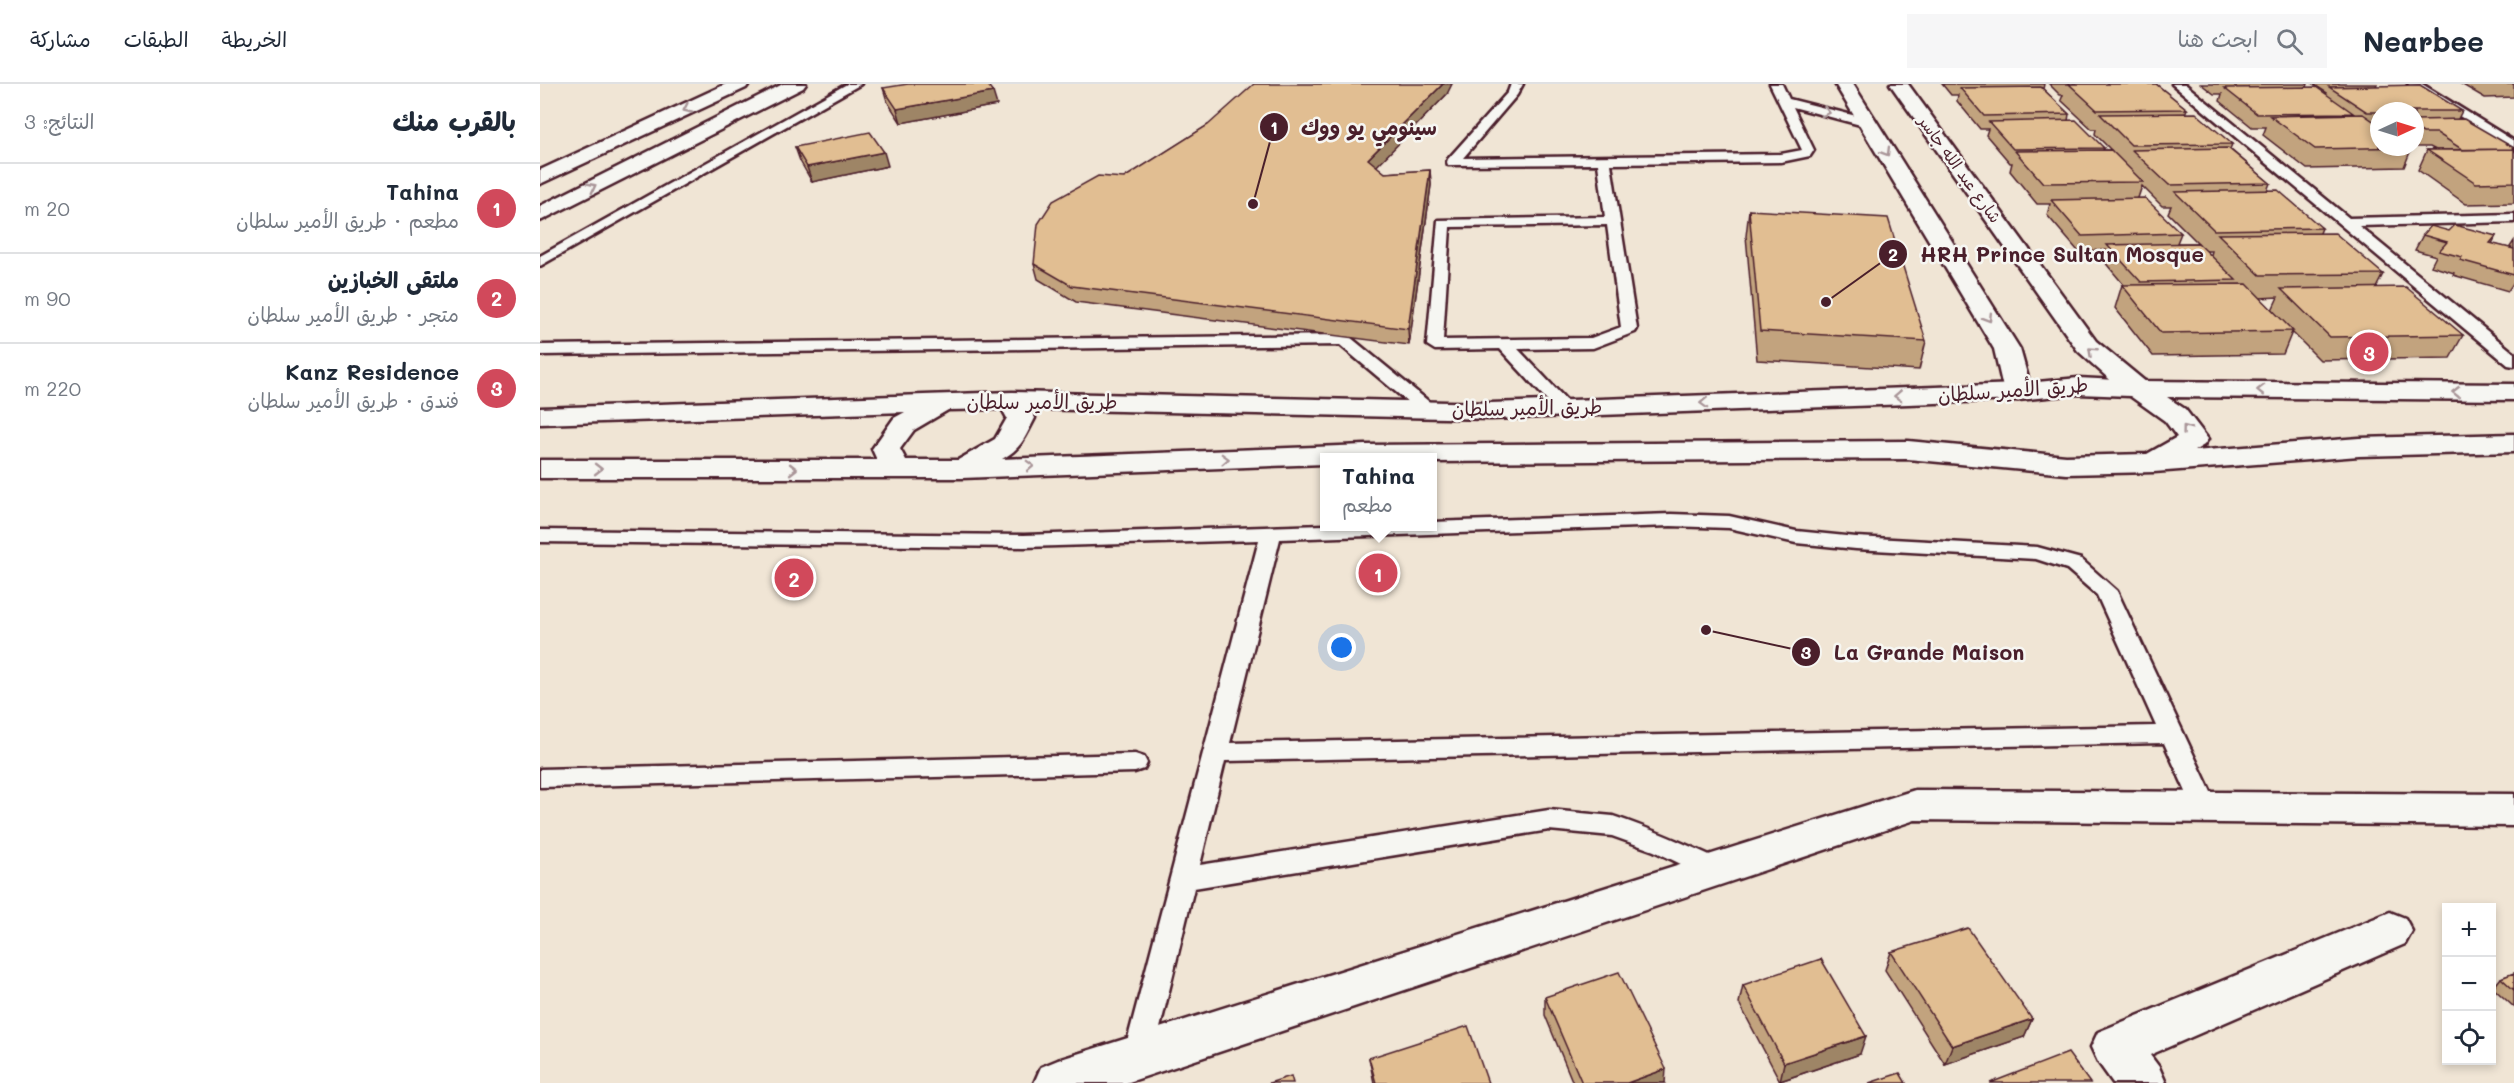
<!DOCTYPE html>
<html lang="ar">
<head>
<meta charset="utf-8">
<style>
  :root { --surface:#fff; --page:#f6f6f7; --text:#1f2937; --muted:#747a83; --line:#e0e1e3; --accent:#d1495b }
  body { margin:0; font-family:Mali,"Playpen Sans Arabic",sans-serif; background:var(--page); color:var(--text); direction:rtl }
  .controls { position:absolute; right:18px; bottom:18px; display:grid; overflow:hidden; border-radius:0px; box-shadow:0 3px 9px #0003 }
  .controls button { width:54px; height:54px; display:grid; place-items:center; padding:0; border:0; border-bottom:2px solid var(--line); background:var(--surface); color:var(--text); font:30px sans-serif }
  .compass { position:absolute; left:1830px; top:18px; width:54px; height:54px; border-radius:50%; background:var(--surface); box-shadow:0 3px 9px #0003; rotate:86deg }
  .you { position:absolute; left:802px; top:564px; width:21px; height:21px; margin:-15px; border:4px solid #fff; border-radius:50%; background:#1a73e8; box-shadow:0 0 0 9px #1a73e833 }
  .badge { display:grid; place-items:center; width:39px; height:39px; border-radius:50%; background:var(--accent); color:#fff; font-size:20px; font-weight:700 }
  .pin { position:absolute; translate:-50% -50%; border:3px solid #fff; box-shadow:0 2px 6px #0006 }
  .popup { position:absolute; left:780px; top:369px; width:117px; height:78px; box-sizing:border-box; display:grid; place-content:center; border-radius:0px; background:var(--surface); filter:drop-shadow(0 2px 4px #0005); font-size:20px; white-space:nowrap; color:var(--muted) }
  .popup b { font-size:22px; color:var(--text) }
  .popup::after { content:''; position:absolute; left:50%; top:100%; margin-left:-12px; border:12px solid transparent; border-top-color:var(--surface) }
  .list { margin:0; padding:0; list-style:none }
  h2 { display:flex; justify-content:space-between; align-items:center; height:78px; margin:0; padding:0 24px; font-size:26px }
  h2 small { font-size:20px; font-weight:400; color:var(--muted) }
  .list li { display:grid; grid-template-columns:39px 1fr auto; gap:18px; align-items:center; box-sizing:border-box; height:90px; padding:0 24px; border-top:2px solid var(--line) }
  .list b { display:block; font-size:22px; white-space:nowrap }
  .list p { margin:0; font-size:20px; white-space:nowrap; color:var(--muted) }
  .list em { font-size:20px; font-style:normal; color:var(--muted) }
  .icon { flex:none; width:33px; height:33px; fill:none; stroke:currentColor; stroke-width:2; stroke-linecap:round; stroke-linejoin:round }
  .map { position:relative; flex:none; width:1974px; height:999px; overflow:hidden; direction:ltr }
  header { display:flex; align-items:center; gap:36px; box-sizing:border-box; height:84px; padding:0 30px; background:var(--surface); border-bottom:2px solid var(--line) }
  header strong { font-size:28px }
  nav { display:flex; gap:33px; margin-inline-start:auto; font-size:21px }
  .search { width:420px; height:54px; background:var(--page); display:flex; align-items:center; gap:15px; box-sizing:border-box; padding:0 21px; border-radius:0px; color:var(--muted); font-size:22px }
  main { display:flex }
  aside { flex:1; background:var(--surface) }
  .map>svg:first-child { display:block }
</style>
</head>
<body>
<header>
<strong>Nearbee</strong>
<div class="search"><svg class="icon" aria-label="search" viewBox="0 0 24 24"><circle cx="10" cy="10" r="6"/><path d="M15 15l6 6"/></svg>ابحث هنا</div>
<nav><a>الخريطة</a><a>الطبقات</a><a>مشاركة</a></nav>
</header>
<main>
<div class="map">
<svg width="1974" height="999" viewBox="0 0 1974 999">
  <rect width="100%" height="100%" fill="#f0e5d5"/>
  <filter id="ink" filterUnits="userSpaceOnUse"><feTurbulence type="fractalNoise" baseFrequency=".0167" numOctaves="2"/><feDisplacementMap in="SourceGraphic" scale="12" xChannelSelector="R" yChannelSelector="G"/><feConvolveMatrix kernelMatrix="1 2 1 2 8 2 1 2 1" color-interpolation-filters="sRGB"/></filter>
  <g filter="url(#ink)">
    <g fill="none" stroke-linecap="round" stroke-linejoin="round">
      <g stroke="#4a1f2b" stroke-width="5">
        <path id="lane" d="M307,0H321L0,182V172Z
          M971,0H983L977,11L923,74L1241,70L1262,66L1230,0H1242L1249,15L1332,36L1334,39L1328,43L1253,23L1274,66L1270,72L1241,78L1071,80L1097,245L1095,248L1053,264L978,265L1030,320L1033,324L1030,328H1018L960,265L895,266L887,261L898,136L1065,133L1058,80L908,81L907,78L908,75L968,8ZM1067,141L1081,243L1051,254L903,256L910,143Z
          M1632,0H1645L1809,134L1974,130V138L1819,142L1974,269V282L1968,281Z
          M1868,0H1882L1974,57V66Z
          M804,251L810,253L893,321L896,325L893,329H881L800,261L0,271V261Z
          M1131,430L1189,432L1256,447L1316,453L1497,463L1541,475L1577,507L1678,723L1674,730L1665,733L1656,730L1624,659L685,677L660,781L1009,726L1073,732C1112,745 1148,761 1185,778L1189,786L1185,794L1176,797L1114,767L1072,752L1009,746L654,804L613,973L609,983L598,987L587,983L583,973L719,456L484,463L0,458V446L484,451L784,441L892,442V438ZM1131,442L1189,444L1256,459L1316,465L1496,475L1527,485L1557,511L1616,642L690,659L740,455Z
          M595,670L604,673L607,679L604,685L595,688L0,703V685Z"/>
      </g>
      <g stroke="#4a1f2b" stroke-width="5">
        <path id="street" d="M186,0H209L206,4L0,100V86Z
          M243,0H266L263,4L0,137V122Z
          M1295,0H1313L1480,265L1492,308L1488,314L1478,316L1468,314L1464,308L1454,265Z
          M1350,0H1368L1556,257L1607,299L1611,305L1607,311L1597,313L1587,311L1538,267Z
          M1375,706L1974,710V742L1375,736L586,999H494L501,983L518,976Z
          M1850,828L1865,834L1872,847L1865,860L1610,971L1619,983L1626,999H1573L1558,978L1551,963L1558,948Z"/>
      </g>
      <g stroke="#4a1f2b" stroke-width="5">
        <path id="primary" d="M1538,294L1597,297L1974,300V316L1627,313L1645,325L1668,355L1664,361L1654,367L1819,354L1974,350V368L1819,372L1614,388L1526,390L1368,375L892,378V374H784V380L422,394H0V376H337L332,365L354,334L365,328L0,340V324L472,308L951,319L1478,300ZM1538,310L1590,312L1625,337L1637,353L1607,370L1526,372L1368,357L825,361L462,375C482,364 485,353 495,334L490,325L951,335L1478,316ZM462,325L467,334L455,355L418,376H366L360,365L374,346L408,326Z"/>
      </g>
      <use href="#lane" fill="#f6f6f2" fill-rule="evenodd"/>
      <use href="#street" fill="#f6f6f2" fill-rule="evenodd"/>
      <use href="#primary" fill="#f6f6f2" fill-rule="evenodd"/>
    </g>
    <path fill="#c2a37e" stroke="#4a1f2b" stroke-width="1.5" fill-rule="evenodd" d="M1402,0H1504L1503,5L1529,30L1528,37L1564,64L1563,66H1571L1555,50L1556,45H1552L1521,16L1523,11H1520L1509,0H1616L1647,25L1645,30L1692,60L1690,65L1730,99L1727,107L1782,144L1780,149L1843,190L1836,204L1923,251L1910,274L1780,276L1752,248L1743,270L1613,272L1575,224L1582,201H1584L1563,176L1566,166L1538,167L1507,131L1510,120H1497L1470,87L1472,79H1470L1446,51L1448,45H1440L1417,17L1418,11H1411ZM1602,102L1622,122H1631L1628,129L1658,159H1637L1641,149L1598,114ZM1666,167H1672L1671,171ZM1738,213L1732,226L1720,214Z
      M1661,0H1768L1767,3L1786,10L1787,9L1773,0H1837L1836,2L1922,27L1918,35L1974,64V119L1926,120L1878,86L1887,66H1896L1890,63H1877L1875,62V27H1839V63H1872L1864,83L1767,85L1723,51L1726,43H1712L1680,17L1682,10H1674Z
      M1921,0H1974V13L1945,14Z
      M343,4L457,21L361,39L347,17Z
      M907,10L836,82L845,89L890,86L891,101L869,261L536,218L498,195L494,180L584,94L668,41Z
      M255,63L348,82L272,98L260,77Z
      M1209,126L1386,257L1379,286L1217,276L1206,152Z
      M1909,147L1956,152L1952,160L1973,165L1970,163L1974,157V198L1968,207L1913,191L1914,189L1891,182L1896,172L1875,166L1883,151Z
      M1351,868L1492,935L1484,953L1405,980L1345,886Z
      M1974,889V923L1953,904L1961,894Z
      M1203,901L1320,970L1240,997L1199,919Z
      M1005,913L1125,999H1033L1005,931Z
      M829,974L948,999H834Z"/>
    <path fill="#9e8566" stroke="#4a1f2b" stroke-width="1.5" d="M903,0H912L907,10L829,90L828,75Z
      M453,8L457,21L361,39L357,25Z
      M344,68L348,82L272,98L267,83Z
      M890,86L891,101L869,261L868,245Z
      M1492,935L1484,953L1405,980L1412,962Z
      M1326,952L1320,970L1240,997L1244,979Z
      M1126,985L1125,999H1087Z"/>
    <path fill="#e1be92" stroke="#4a1f2b" stroke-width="1.5" d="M368,0H447L453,8L357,25L343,4Z
      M714,0H903L828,75L845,89L890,86L868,245L532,202L494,180L498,140L513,117L558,92L584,94L668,41Z
      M1529,0H1616L1647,25L1557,26Z
      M1880,1L1922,27H1839V28H1827L1789,3Z
      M1501,3L1529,30L1444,32L1420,4Z
      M1776,3L1813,29L1717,30L1684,4Z
      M1656,29L1692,60L1591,61L1560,30Z
      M1823,30L1839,41V63H1872L1775,65L1730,32Z
      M1924,35L1974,64V65L1923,66L1897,49H1883L1875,44V36Z
      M1536,36L1564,64L1473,65L1449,38Z
      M330,48L344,68L267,83L255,63Z
      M1688,64L1730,99L1629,101L1592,66Z
      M1974,65V98L1936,99L1887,66Z
      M1571,66L1603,98L1503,99L1475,67Z
      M1738,106L1782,144L1674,146L1635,108Z
      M1605,114L1641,149L1542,152L1511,116Z
      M1209,126L1348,134L1386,257L1220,247Z
      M1915,141L1956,152L1950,159L1974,165V191L1920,176L1922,173L1899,167L1907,158L1883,151L1891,142L1909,147Z
      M1795,149L1843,190L1720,191L1678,150Z
      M1658,159L1696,196L1601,198L1567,161Z
      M1707,200L1753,247L1621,249L1582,201Z
      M1866,203L1923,251L1790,253L1741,205Z
      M1428,844L1492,935L1412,962L1351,868Z
      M1281,875L1326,952L1244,979L1203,901Z
      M1079,888L1126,985L1087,999H1042L1005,913Z
      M1974,889V906L1961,894Z
      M928,942L948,999H836L829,974Z
      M1528,969L1550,999H1450Z
      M1360,989L1366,999H1329Z
      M751,992L753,999H729Z"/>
    <defs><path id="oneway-chevron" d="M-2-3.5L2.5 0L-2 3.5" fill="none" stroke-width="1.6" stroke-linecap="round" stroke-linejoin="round" transform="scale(1.5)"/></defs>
    <g stroke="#a99598">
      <use href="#oneway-chevron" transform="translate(147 25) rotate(155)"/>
      <use href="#oneway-chevron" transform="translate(1286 28) rotate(15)"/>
      <use href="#oneway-chevron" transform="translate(1346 68) rotate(59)"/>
      <use href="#oneway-chevron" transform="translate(52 103) rotate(-27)"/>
      <use href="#oneway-chevron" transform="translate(1448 234) rotate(58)"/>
      <use href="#oneway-chevron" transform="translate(1552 267) rotate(-137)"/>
      <use href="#oneway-chevron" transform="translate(1721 306) rotate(-179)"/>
      <use href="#oneway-chevron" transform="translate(1916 308) rotate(-179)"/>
      <use href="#oneway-chevron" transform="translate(1358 312) rotate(178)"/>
      <use href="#oneway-chevron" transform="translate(1164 319) rotate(178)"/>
      <use href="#oneway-chevron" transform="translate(1646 345) rotate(-127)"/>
      <use href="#oneway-chevron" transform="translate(685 375) rotate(-2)"/>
      <use href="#oneway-chevron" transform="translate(490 382) rotate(-2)"/>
      <use href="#oneway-chevron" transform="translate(58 385)"/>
      <use href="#oneway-chevron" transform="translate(253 385)"/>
    </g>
  </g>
  <g text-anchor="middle" stroke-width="5" stroke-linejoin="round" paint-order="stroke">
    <g font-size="16" fill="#4a1f2b" stroke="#f6f6f2">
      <text transform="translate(1420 85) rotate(54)" y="6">شارع عبد الله جاسر</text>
    </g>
    <g font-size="20" fill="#4a1f2b" stroke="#f6f6f2">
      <text transform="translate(1473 306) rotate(-4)" y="7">طريق الأمير سلطان</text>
      <text x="502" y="325">طريق الأمير سلطان</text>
      <text transform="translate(987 324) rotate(-1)" y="7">طريق الأمير سلطان</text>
    </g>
  </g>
  <path fill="none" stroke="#4a1f2b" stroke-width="2" d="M713 120L734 43M1286 218L1353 170M1166 546L1266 568"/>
  <g fill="#4a1f2b" stroke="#f6f6f2" stroke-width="2">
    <circle cx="713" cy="120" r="6"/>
    <circle cx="1286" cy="218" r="6"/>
    <circle cx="1166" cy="546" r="6"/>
    <circle cx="734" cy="43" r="15"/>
    <circle cx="1353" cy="170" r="15"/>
    <circle cx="1266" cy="568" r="15"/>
  </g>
  <g font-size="18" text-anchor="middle" font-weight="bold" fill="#fff">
    <text x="734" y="50">1</text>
    <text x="1353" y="177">2</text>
    <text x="1266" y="575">3</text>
  </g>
  <g font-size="21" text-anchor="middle" font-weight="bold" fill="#4a1f2b" stroke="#f6f6f2" stroke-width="5" stroke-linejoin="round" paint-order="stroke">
    <text x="829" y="51">سينومي يو ووك</text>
    <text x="1522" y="178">HRH Prince Sultan Mosque</text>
    <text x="1389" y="576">La Grande Maison</text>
  </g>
</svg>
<div class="controls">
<button>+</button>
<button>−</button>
<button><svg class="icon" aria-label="locate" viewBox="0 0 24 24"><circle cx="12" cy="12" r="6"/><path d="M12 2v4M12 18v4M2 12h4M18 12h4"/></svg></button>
</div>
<svg class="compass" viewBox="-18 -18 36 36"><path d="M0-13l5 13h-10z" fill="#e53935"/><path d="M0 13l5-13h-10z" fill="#747a83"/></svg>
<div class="you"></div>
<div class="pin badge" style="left:838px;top:489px">1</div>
<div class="popup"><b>Tahina</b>مطعم</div>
<div class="pin badge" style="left:254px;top:494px">2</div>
<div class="pin badge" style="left:1829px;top:268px">3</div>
</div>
<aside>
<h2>بالقرب منك<small>النتائج: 3</small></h2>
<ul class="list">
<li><span class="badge">1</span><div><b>Tahina</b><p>مطعم · طريق الأمير سلطان</p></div><em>20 m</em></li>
<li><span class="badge">2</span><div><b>ملتقى الخبازين</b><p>متجر · طريق الأمير سلطان</p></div><em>90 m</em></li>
<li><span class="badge">3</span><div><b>Kanz Residence</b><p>فندق · طريق الأمير سلطان</p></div><em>220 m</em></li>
</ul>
</aside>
</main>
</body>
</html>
